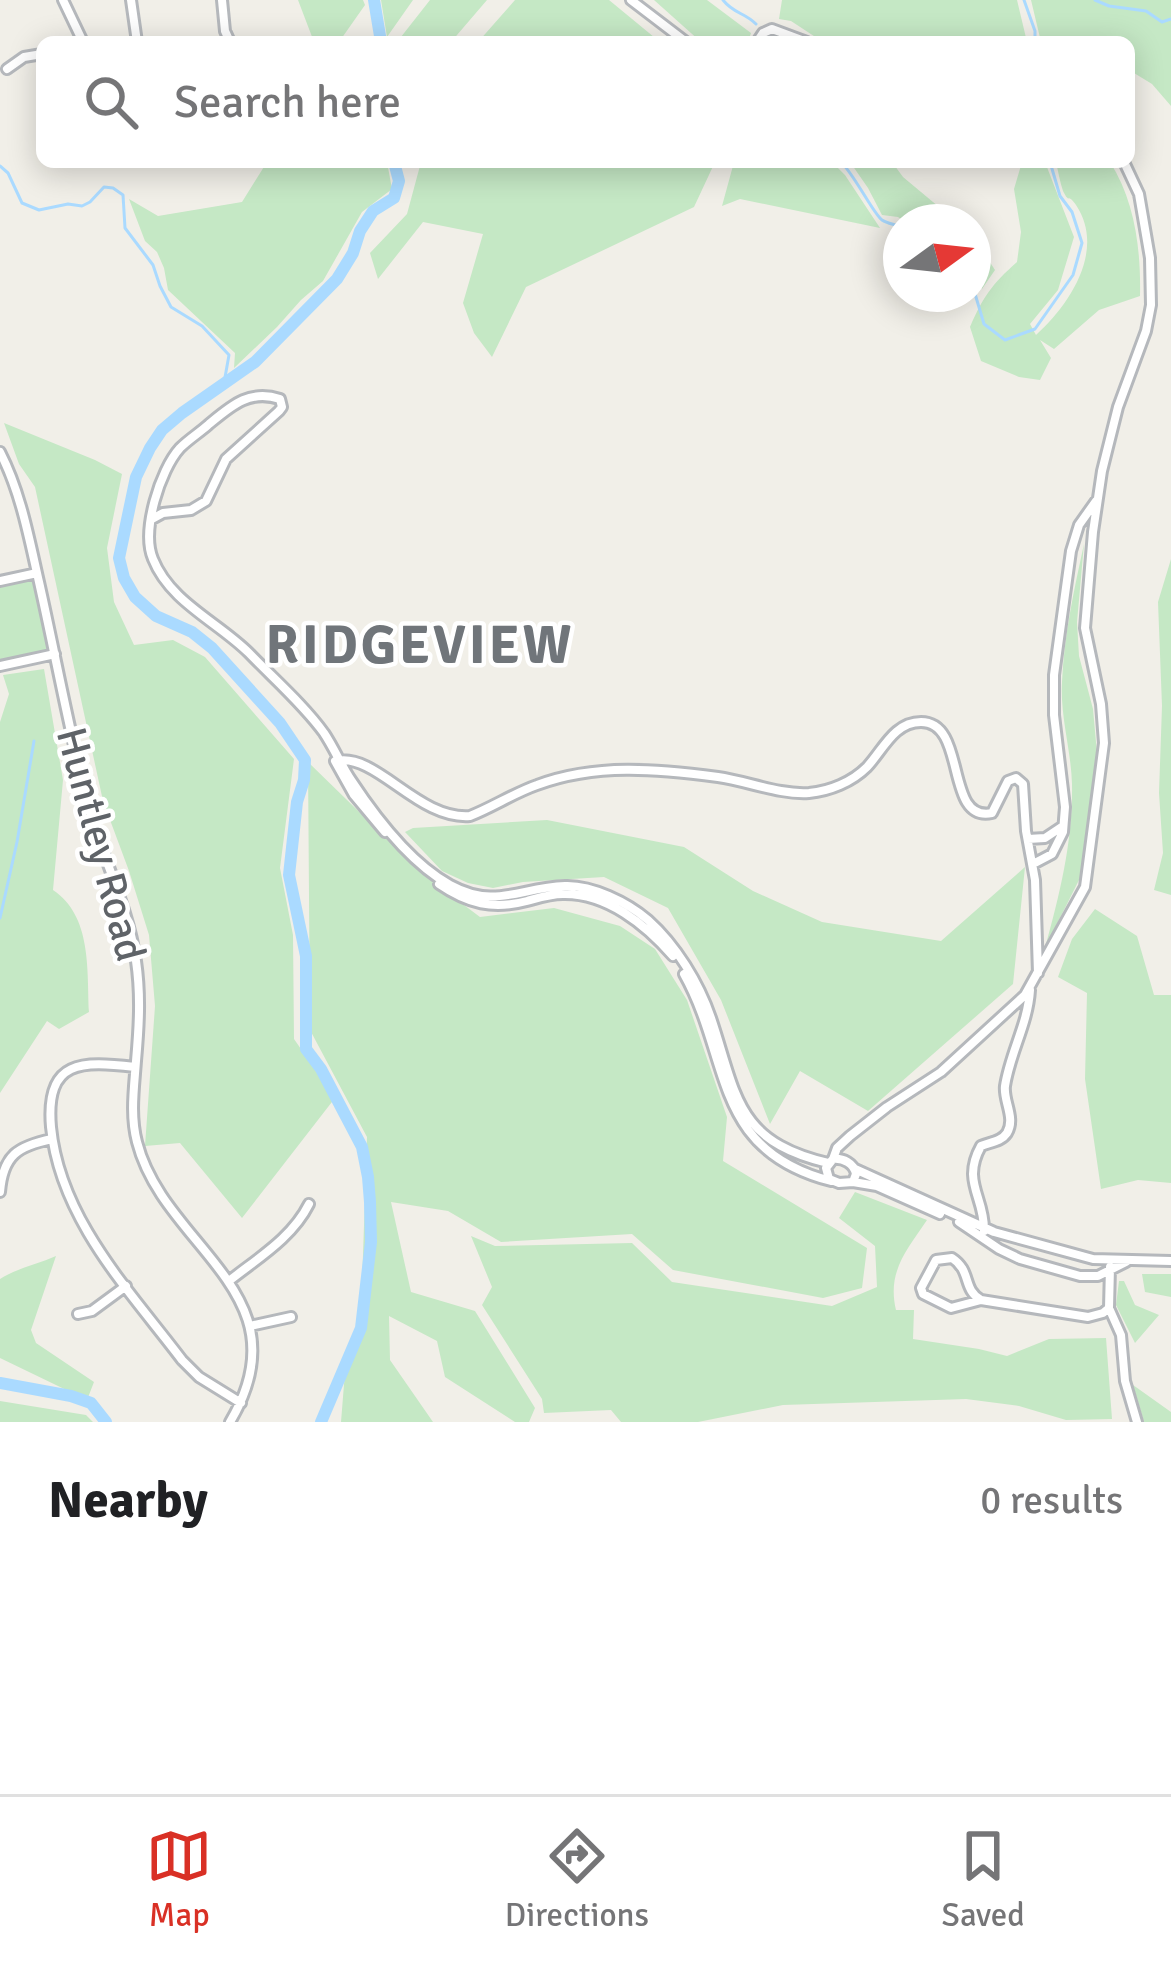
<!DOCTYPE html>
<html lang="en">
<head>
<meta charset="utf-8">
<style>
  :root { --surface:#fff; --page:#f2f2f2; --text:#202124; --muted:#757577; --line:#e0e0e0; --accent:#d93025 }
  body { margin:0; font-family:Signika,sans-serif; background:var(--page); color:var(--text) }
  .compass { position:absolute; left:883px; top:204px; width:108px; height:108px; border-radius:50%; background:var(--surface); box-shadow:0 6px 30px #0003; rotate:75deg }
  .list { margin:0; padding:0; list-style:none }
  h2 { display:flex; justify-content:space-between; align-items:center; height:156px; margin:0; padding:0 48px; font-size:51px }
  h2 small { font-size:39px; font-weight:400; color:var(--muted) }
  .icon { flex:none; width:66px; height:66px; fill:none; stroke:currentColor; stroke-width:2; stroke-linecap:round; stroke-linejoin:round }
  .map { position:relative; flex:none; width:1171px; height:1422px; overflow:hidden }
  .search { position:absolute; background:var(--surface); box-shadow:0 6px 30px #0003; left:36px; right:36px; top:36px; height:132px; display:flex; align-items:center; gap:30px; box-sizing:border-box; padding:0 42px; border-radius:18px; color:var(--muted); font-size:45px }
  .sheet { height:372px; background:var(--surface) }
  nav { display:flex; justify-content:space-around; align-items:center; box-sizing:border-box; height:168px; border-top:3px solid var(--line); background:var(--surface); font-size:33px; color:var(--muted) }
  nav a { display:grid; justify-items:center; gap:6px }
  nav .on { color:var(--accent) }
  .map>svg:first-child { display:block }
</style>
</head>
<body>
<div class="map">
<svg width="1171" height="1422" viewBox="0 0 1171 1422">
  <rect width="100%" height="100%" fill="#f1efe8"/>
  <path fill="#c5e8c5" d="M298,0H363L365,5L339,42H314Z
    M381,0H413L387,37Z
    M430,0H487L451,42H397Z
    M515,0H609L660,42H478Z
    M654,0H707L751,33L748,42H701Z
    M782,0H1017L1027,42H823L791,21L779,19Z
    M1031,0H1171V106L1152,84L1134,73L1129,91V42H1041Z
    M267,162H387L392,189L362,212L323,281L301,300L277,327L234,368L235,353L168,290L164,268L157,252L145,241L129,199L158,216L242,202Z
    M421,162H715L694,207L526,287L492,357L474,333L463,303L483,234L423,222L378,279L370,253L407,214Z
    M734,162H832L845,175L880,228L740,199L722,206Z
    M850,162H892L903,177L957,222H905L898,217L882,215L868,188Z
    M1022,162H1045L1074,237L1058,290L1030,324L1036,335C1070,304 1106,250 1076,205C1067,192 1070,205 1063,191C1060,182 1058,171 1056,162H1110C1135,201 1141,250 1140,296L1099,310L1054,349L1040,340L1051,358L1040,380L1019,377L981,361L970,327C983,297 992,284 1017,262L1021,232L1014,189Z
    M973,236L995,270L982,289L973,268Z
    M4,423L95,460L122,474L107,548L114,602L134,645L173,640L205,657L294,759L280,868L293,935L294,1039L335,1098L242,1218L180,1143L145,1146L155,1006L149,935L129,871L103,801L35,487L19,464Z
    M1084,544L1077,622L1079,656L1093,709L1097,753L1082,874L1045,948C1060,893 1073,841 1072,784C1071,749 1060,716 1062,682C1064,635 1074,590 1084,544Z
    M1171,559V895L1154,890L1163,853L1159,793L1162,706L1158,602Z
    M34,578L49,650L0,660V585Z
    M44,669L63,780L53,890C92,916 87,970 89,1012L59,1029L47,1021L0,1093V722L9,694L3,675Z
    M308,762L424,875L480,917L554,908L620,926L655,949L687,1000L727,1117L723,1161L867,1248L862,1288L823,1298L673,1270L632,1234L501,1242L448,1211L391,1202L411,1292L475,1311L535,1408L529,1422H515L445,1377L437,1341L389,1316L390,1360L433,1422H341L345,1372L361,1314L367,1137L310,1030Z
    M547,820L684,847L753,891L822,922L941,941L1025,867L1013,984L868,1111L800,1071L770,1124L721,1000L668,908L604,877L523,882L493,888L468,883L442,871L405,832L413,828Z
    M1095,909L1137,936L1154,995H1171V1183L1138,1180L1101,1189L1085,1079L1087,993L1058,977L1072,939Z
    M855,1192L927,1220C906,1251 887,1272 896,1310H914L913,1339L979,1349L1007,1356L1049,1339L1106,1338L1112,1419L1066,1420L1019,1406L966,1399L783,1405L698,1422H621L611,1410L544,1413L542,1399L482,1305L492,1287L471,1236L495,1246L632,1243L672,1282L832,1306L877,1287L875,1246L839,1218Z
    M56,1256L31,1330L36,1343L94,1382L87,1400L0,1358V1279C15,1269 38,1264 56,1256Z
    M1142,1274H1171V1297L1145,1292Z
    M1119,1281H1124L1135,1305L1159,1315L1135,1343L1116,1305Z
    M1133,1385L1171,1412V1422H1144Z
    M0,1401L86,1415L93,1422H0Z"/>
  <g fill="none" stroke-linecap="round" stroke-linejoin="round">
    <path stroke="#aadaff" stroke-width="3" d="M723,0C734,14 744,12 756,24
      M1024,0L1035,31V42
      M1095,0L1109,6L1146,11L1162,22L1171,19
      M841,162C854,174 874,215 882,220C888,224 895,224 901,227
      M0,166L8,173L22,203L39,210L68,204L82,206L90,202L104,187L113,188L123,195L125,228L153,265L160,286L171,307L202,326L229,355L224,383
      M973,287L984,324L1005,340L1035,329L1073,275L1082,243L1072,212L1060,196L1050,162
      M0,918L17,842L34,741"/>
    <path stroke="#aadaff" stroke-width="12" d="M374,0L381,42
      M0,1383L71,1396L91,1403L106,1422
      M321,1422L361,1328L371,1242L370,1202L368,1177L362,1147L321,1069L306,1049V956L289,875L297,802L304,780L305,760L280,723L212,648L192,632L156,616L135,597L124,578L119,558L136,477L150,448L162,430L182,413L255,362L337,279L353,253L360,231L373,211L394,198L399,181L394,162"/>
    <g stroke="#b5b8bc" stroke-width="14">
      <path id="minor" d="M63,0L83,42
        M131,0L137,42
        M222,0L225,31L230,42
        M631,0L686,42
        M757,42L763,33L772,29L807,42
        M7,69L24,57L42,54
        M0,452C21,493 29,538 39,582C55,653 68,725 86,796C99,852 128,903 136,961C141,995 139,1027 136,1061C134,1089 130,1115 137,1142C164,1248 307,1293 230,1422
        M152,519L163,513L191,510L206,501L226,459L279,411L282,407L280,399C249,389 231,406 208,425C199,433 189,439 180,448C160,470 141,531 153,559C170,602 218,622 249,653C273,678 304,705 324,733C334,748 341,765 351,780C376,818 410,863 450,885C496,910 520,887 565,886C592,885 627,902 648,920C676,945 699,983 711,1018C737,1095 735,1141 828,1163
        M0,581L37,573
        M0,666L55,654
        M335,761L354,795L385,832
        M337,761C377,753 418,820 470,816C493,807 514,793 537,785C596,763 657,769 718,777C747,781 780,795 809,793C830,791 852,782 867,767C883,750 894,722 921,722C968,722 944,823 992,813L1008,781L1016,778L1023,784L1026,831L1035,880L1038,973
        M1028,839L1045,838L1063,826
        M1033,864L1052,854L1063,832L1065,807L1054,715V675L1071,551L1079,525L1096,501
        M439,884C468,904 493,910 527,901C538,898 550,894 563,894C607,893 646,925 673,956
        M684,974C732,1060 711,1150 831,1181
        M135,1067C82,1061 45,1059 51,1127C60,1219 129,1290 182,1360L199,1377L241,1403
        M833,1159L837,1148L850,1136L887,1107L941,1072L1025,995L1085,887L1104,743L1101,704L1085,628L1093,532L1102,471L1118,407L1146,331L1151,305L1150,258L1139,194L1124,162
        M833,1159C843,1158 854,1163 856,1174L853,1182L839,1183L829,1179L826,1168Z
        M855,1169L994,1232L1093,1259L1171,1261
        M853,1182L877,1186L940,1214
        M0,1192C3,1155 18,1146 52,1139
        M959,1222L999,1249L1020,1259L1080,1276H1098L1126,1262
        M984,1231C985,1197 961,1182 981,1146C990,1142 1001,1142 1007,1133C1016,1118 1003,1101 1005,1086C1010,1053 1028,1024 1030,990
        M1110,1267L1109,1308L1121,1335L1125,1381L1137,1422
        M229,1281C258,1258 292,1238 309,1204
        M981,1300C962,1289 972,1271 952,1258L936,1260L921,1288L923,1294L951,1308L981,1300L1088,1317L1103,1313L1109,1308
        M78,1314L92,1311L126,1286
        M250,1326L291,1317"/>
    </g>
    <use href="#minor" stroke="#fff" stroke-width="8"/>
  </g>
  <g text-anchor="middle" stroke-width="9" stroke-linejoin="round" paint-order="stroke">
    <g font-size="42" fill="#5f6368" stroke="#fff">
      <text transform="translate(102 844) rotate(75)" y="15">Huntley Road</text>
    </g>
    <g font-size="54" font-weight="bold" letter-spacing="3" fill="#70757a" stroke="#fff">
      <text x="420" y="663">RIDGEVIEW</text>
    </g>
  </g>
</svg>
<svg class="compass" viewBox="-18 -18 36 36"><path d="M0-13l5 13h-10z" fill="#e53935"/><path d="M0 13l5-13h-10z" fill="#757577"/></svg>
<div class="search"><svg class="icon" aria-label="search" viewBox="0 0 24 24"><circle cx="10" cy="10" r="6"/><path d="M15 15l6 6"/></svg>Search here</div>
</div>
<section class="sheet">
<h2>Nearby<small>0 results</small></h2>
<ul class="list">
</ul>
</section>
<nav>
<a class="on"><svg class="icon" aria-label="map" viewBox="0 0 24 24"><path d="M3 6l6-2 6 2 6-2v14l-6 2-6-2-6 2zM9 4v14M15 6v14"/></svg>Map</a>
<a><svg class="icon" aria-label="directions" viewBox="0 0 24 24"><path d="M12 3l9 9-9 9-9-9zM9 14v-3h6M13 9l2 2-2 2"/></svg>Directions</a>
<a><svg class="icon" aria-label="saved" viewBox="0 0 24 24"><path d="M7 4h10v16l-5-4-5 4z"/></svg>Saved</a>
</nav>
</body>
</html>
